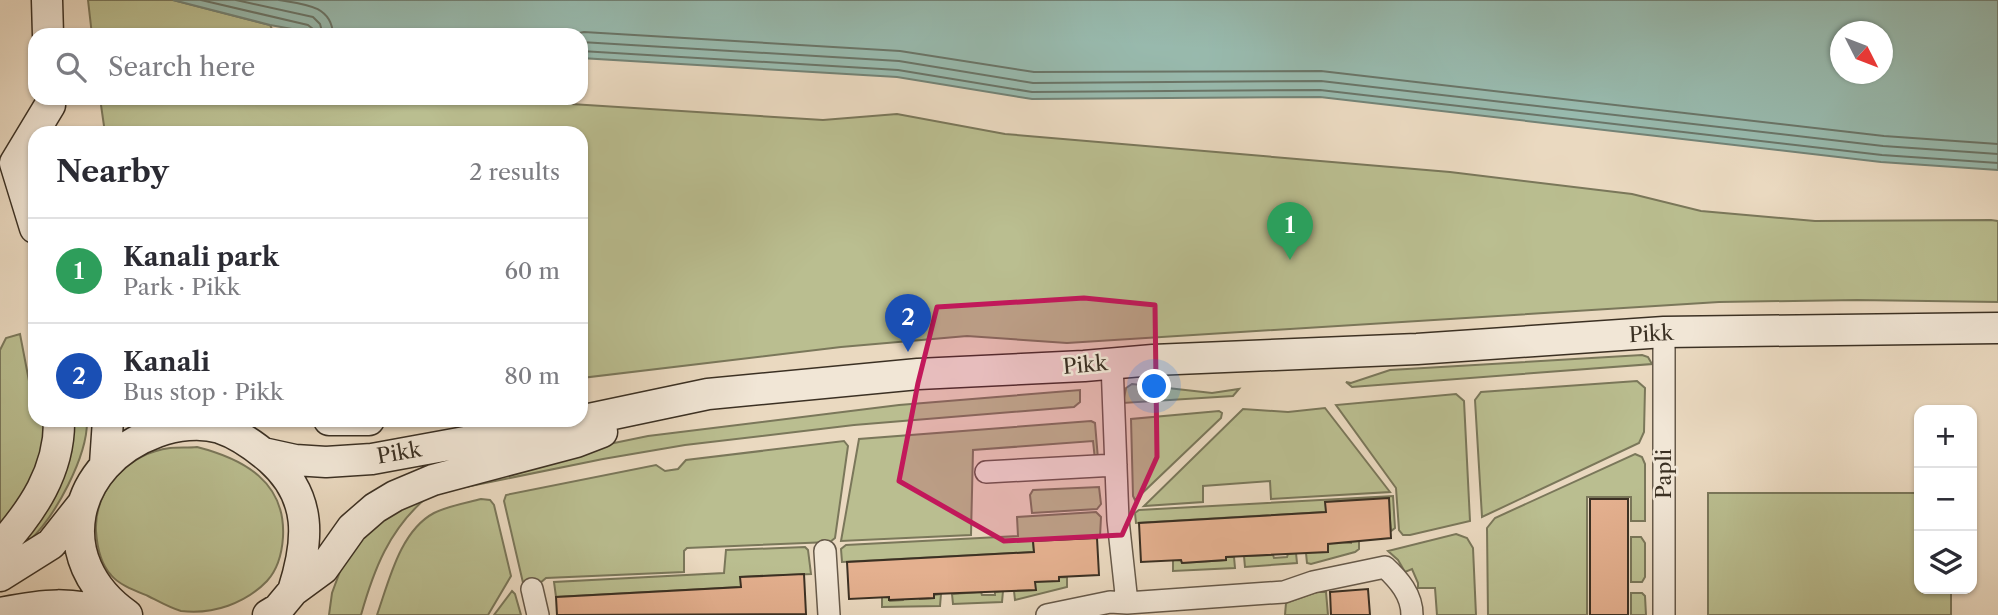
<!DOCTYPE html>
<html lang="en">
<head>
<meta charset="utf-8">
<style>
  :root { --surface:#fff; --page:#f7f7f7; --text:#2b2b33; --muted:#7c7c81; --line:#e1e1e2; --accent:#0b8043 }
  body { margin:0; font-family:"Libre Caslon Text",serif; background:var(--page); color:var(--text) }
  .controls { position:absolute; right:21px; bottom:21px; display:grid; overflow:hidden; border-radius:14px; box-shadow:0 2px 5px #0004 }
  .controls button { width:63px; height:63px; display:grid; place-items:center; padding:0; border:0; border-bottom:2px solid var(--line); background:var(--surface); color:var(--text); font:35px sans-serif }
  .compass { position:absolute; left:1830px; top:21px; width:63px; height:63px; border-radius:50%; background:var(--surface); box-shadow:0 2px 5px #0004; rotate:132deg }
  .you { position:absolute; left:1155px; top:387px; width:24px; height:24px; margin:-18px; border:5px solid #fff; border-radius:50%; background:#1a73e8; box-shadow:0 0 0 10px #1a73e833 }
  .badge { display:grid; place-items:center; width:46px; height:46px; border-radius:50%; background:var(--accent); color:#fff; font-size:23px; font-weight:700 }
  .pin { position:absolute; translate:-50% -58px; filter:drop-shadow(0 2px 4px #0008) }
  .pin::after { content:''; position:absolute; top:37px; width:24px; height:21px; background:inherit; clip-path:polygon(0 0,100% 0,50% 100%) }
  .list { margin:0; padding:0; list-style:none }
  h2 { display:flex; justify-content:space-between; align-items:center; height:91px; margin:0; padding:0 28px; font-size:30px }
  h2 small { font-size:23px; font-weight:400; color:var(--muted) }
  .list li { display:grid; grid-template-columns:46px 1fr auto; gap:21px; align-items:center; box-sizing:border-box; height:105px; padding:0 28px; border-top:2px solid var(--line) }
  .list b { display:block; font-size:26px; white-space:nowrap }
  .list p { margin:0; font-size:23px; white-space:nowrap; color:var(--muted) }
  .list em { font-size:23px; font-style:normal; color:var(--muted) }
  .icon { flex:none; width:38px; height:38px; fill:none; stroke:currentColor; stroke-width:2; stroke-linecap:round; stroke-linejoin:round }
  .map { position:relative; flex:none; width:1998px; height:615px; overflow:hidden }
  .search { position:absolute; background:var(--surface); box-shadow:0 2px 5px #0004; left:28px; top:28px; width:560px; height:77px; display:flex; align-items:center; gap:18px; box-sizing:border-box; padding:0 24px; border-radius:21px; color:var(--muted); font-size:26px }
  .panel { position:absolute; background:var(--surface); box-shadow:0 2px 5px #0004; left:28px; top:126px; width:560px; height:301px; border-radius:21px }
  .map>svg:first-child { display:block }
</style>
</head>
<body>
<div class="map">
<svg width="1998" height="615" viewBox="0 0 1998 615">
  <rect width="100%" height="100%" fill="#ead9c0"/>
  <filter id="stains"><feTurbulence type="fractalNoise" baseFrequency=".00286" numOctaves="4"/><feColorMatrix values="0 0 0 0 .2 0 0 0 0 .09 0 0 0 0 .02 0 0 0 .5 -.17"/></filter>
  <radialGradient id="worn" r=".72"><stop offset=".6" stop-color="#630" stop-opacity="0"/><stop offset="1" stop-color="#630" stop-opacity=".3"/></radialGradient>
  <path fill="#babe90" stroke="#7a775a" stroke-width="2" d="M88,0H173L270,25L275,35H92Z
    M100,98H476L823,120L897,114L1005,134L1450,172L1632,194L1701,211L1815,221L1991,220L1998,221V302L1857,300L1719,302L1067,343L967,336L841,347L581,378V133H105Z
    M20,334L29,381L35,386V420H45L44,461L0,528V350L6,338Z
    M1642,355L1648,357L1652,364L1352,387L1346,382L1351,383L1390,370Z
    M1637,381L1645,388L1644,432L1639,443L1482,517L1475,400L1481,392Z
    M1132,384L1212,393L1239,389L1233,396L1123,403L1126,388Z
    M1080,390V402L1074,407L854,425L685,445L603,459L446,491L551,456L648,436L899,405Z
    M1456,394L1464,401L1470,521L1410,535H1403L1399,530L1396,488L1336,405Z
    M1325,408L1390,492L1271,499L1270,481L1203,486V502L1144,506L1243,409L1288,412Z
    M1219,411L1222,413L1221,418L1135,500L1133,496L1131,419Z
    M68,420H87C88,456 55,517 29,541C21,549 10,554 1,559Z
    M1091,421L1095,423L1098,459L1095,460L1093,441L973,450L971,535L841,541L859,439Z
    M844,441L848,446L835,538L830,542L687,548L684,551V572L546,578L540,583L524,587L504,501L506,495L656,465L665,471L678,469L686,460Z
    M197,447C244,459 286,482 283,537C282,553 278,569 267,581C246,603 213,615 181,611C170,608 158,601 148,596C136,591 119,585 111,575C100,563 97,546 96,531C94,489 130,453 170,448C179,447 188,448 197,447Z
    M1635,454L1642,457L1645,464V521H1631V497H1587V615H1488L1487,528L1495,518Z
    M1099,487L1101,504L1097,509L1032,513L1030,495L1033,490Z
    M1708,493H1919V589H1951V615H1708Z
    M1393,496L1395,528L1391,531L1388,498L1326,502V512L1136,523L1135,513L1139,510Z
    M426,498C389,530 374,569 361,615H329L332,593L342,566L374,521Z
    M481,499L490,500L494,505L511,576L488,615H377C389,581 400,531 434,513C448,506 466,503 481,499Z
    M1096,512L1101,517L1100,537L1033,542L1034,552L842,562L841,549L846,545L1018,536L1017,517Z
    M1456,534L1467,538L1473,548L1476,615H1437L1435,588H1418V583L1412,569L1405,572L1398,560L1388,551Z
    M1631,537H1641L1645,543V577L1642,582H1631Z
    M1359,539V549L1355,552L1311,564L1307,563L1306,553L1327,541L1351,543V540Z
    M805,547L808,550L811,574L741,577V587L556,597L554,582L724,573L726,550Z
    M1296,553L1297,563L1245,567L1244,556L1273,555L1274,558L1287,557L1288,554Z
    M1226,557H1234L1235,568L1173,571V560H1181L1182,563L1226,560Z
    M1067,577V587L1015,600L1014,591L1035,590V578Z
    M512,591L515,594L521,615H494Z
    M1003,591L1002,602L953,604L952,594L981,592L982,595H995V592Z
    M1317,592H1326L1328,615H1285L1286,603Z
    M1631,593H1642L1645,596L1646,615H1631Z
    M941,594L940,606L882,607V597H889L890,601L903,600L904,597L920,595V599L934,598V595Z"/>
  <path fill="#98baae" stroke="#738376" stroke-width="2" fill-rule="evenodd" d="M173,0H1998V170L1881,162L1320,97L1032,99L897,77L581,58V35H325L270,25ZM1840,32H1882V74H1840Z"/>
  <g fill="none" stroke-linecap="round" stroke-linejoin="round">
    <path stroke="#6a7568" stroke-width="2" d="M201,0L308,25L313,29L314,35
      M236,0L313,17L320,24L323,35
      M279,0C303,4 332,5 333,35
      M569,35L584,32L900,51L1034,72L1321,71L1884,136L1998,144
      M581,42L899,61L1033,83L1321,81L1883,146L1998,154
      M581,51L898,70L1032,92L1320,90L1882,155L1998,163"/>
  </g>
  <path fill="#e4b08f" stroke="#3b3023" stroke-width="2" d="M1389,498L1391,538L1328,544V552L1226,557V560L1182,563L1181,560L1141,562L1139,523L1326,512L1325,502Z
    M1590,499H1628V615H1590Z
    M1097,538L1099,575L1059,577V581L1035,582L1036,590L934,594V598L889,600V597L849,599L847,562L1034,552L1033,541Z
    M804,574L806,614L557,615L556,597L741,587L740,577Z
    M1368,589L1370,615H1331L1330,592Z"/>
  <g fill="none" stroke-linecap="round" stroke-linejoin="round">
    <g stroke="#675a4a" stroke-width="24">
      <path id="street" d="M986,472L1116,465
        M825,551L829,615
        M532,589L538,615
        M1127,603L1284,592L1313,582L1385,567C1399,580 1412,595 1412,615
        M1047,615L1110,602L1127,603L1118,520L1112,363
        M1664,615V332"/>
    </g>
    <g stroke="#3b3023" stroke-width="33">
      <path id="secondary" d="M47,0L48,35
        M35,228L15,163L50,105
        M329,420H369
        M263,453L295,460L326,462L372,459L575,422L708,394L918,374L1084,366L1153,360L1417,349L1664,332L1998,328
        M105,464L108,420
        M0,547C32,511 60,471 59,420
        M0,576L51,544L81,506
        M0,613C44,604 71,601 114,615
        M127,615C49,560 71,463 157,432C176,425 200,422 220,428C238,434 255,446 270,459C313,497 309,541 293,591
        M268,615L278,609L293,591L323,569L352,528L375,508L395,496L433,480L576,442L602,432"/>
    </g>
    <use href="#street" stroke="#f1e6d6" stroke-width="21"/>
    <use href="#secondary" stroke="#f1e6d6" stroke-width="30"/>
  </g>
  <path fill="#c2185b" fill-opacity="0.2" stroke="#c2185b" stroke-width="5" stroke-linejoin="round" d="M1084,298L1155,305L1157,457L1122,535L1004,541L899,481L918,383L937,307Z"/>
  <g text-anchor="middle" stroke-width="5" stroke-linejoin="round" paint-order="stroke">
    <g font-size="21" fill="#3b3023" stroke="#f1e6d6">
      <text transform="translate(1651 334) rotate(-3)" y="7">Pikk</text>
      <text transform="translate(1085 365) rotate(-5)" y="7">Pikk</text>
      <text transform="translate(399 453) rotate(-10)" y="7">Pikk</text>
      <text transform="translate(1664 474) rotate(-90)" y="7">Papli</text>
    </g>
  </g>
  <rect width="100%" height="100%" filter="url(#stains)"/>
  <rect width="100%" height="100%" fill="url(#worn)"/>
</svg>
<div class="controls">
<button>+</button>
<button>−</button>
<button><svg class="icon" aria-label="layers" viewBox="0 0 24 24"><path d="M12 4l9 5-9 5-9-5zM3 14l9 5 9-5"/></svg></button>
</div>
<svg class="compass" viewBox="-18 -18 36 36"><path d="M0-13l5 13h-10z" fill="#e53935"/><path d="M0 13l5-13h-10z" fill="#7c7c81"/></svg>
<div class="you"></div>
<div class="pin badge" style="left:1290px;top:260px;background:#2e9e5b">1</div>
<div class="pin badge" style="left:908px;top:352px;background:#1a4fb4">2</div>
<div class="search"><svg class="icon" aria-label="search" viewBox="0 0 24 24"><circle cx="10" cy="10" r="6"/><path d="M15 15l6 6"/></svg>Search here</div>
<section class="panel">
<h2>Nearby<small>2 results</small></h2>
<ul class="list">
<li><span class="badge" style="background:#2e9e5b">1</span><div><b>Kanali park</b><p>Park · Pikk</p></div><em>60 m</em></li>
<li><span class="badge" style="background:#1a4fb4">2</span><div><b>Kanali</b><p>Bus stop · Pikk</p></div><em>80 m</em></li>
</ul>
</section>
</div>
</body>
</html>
